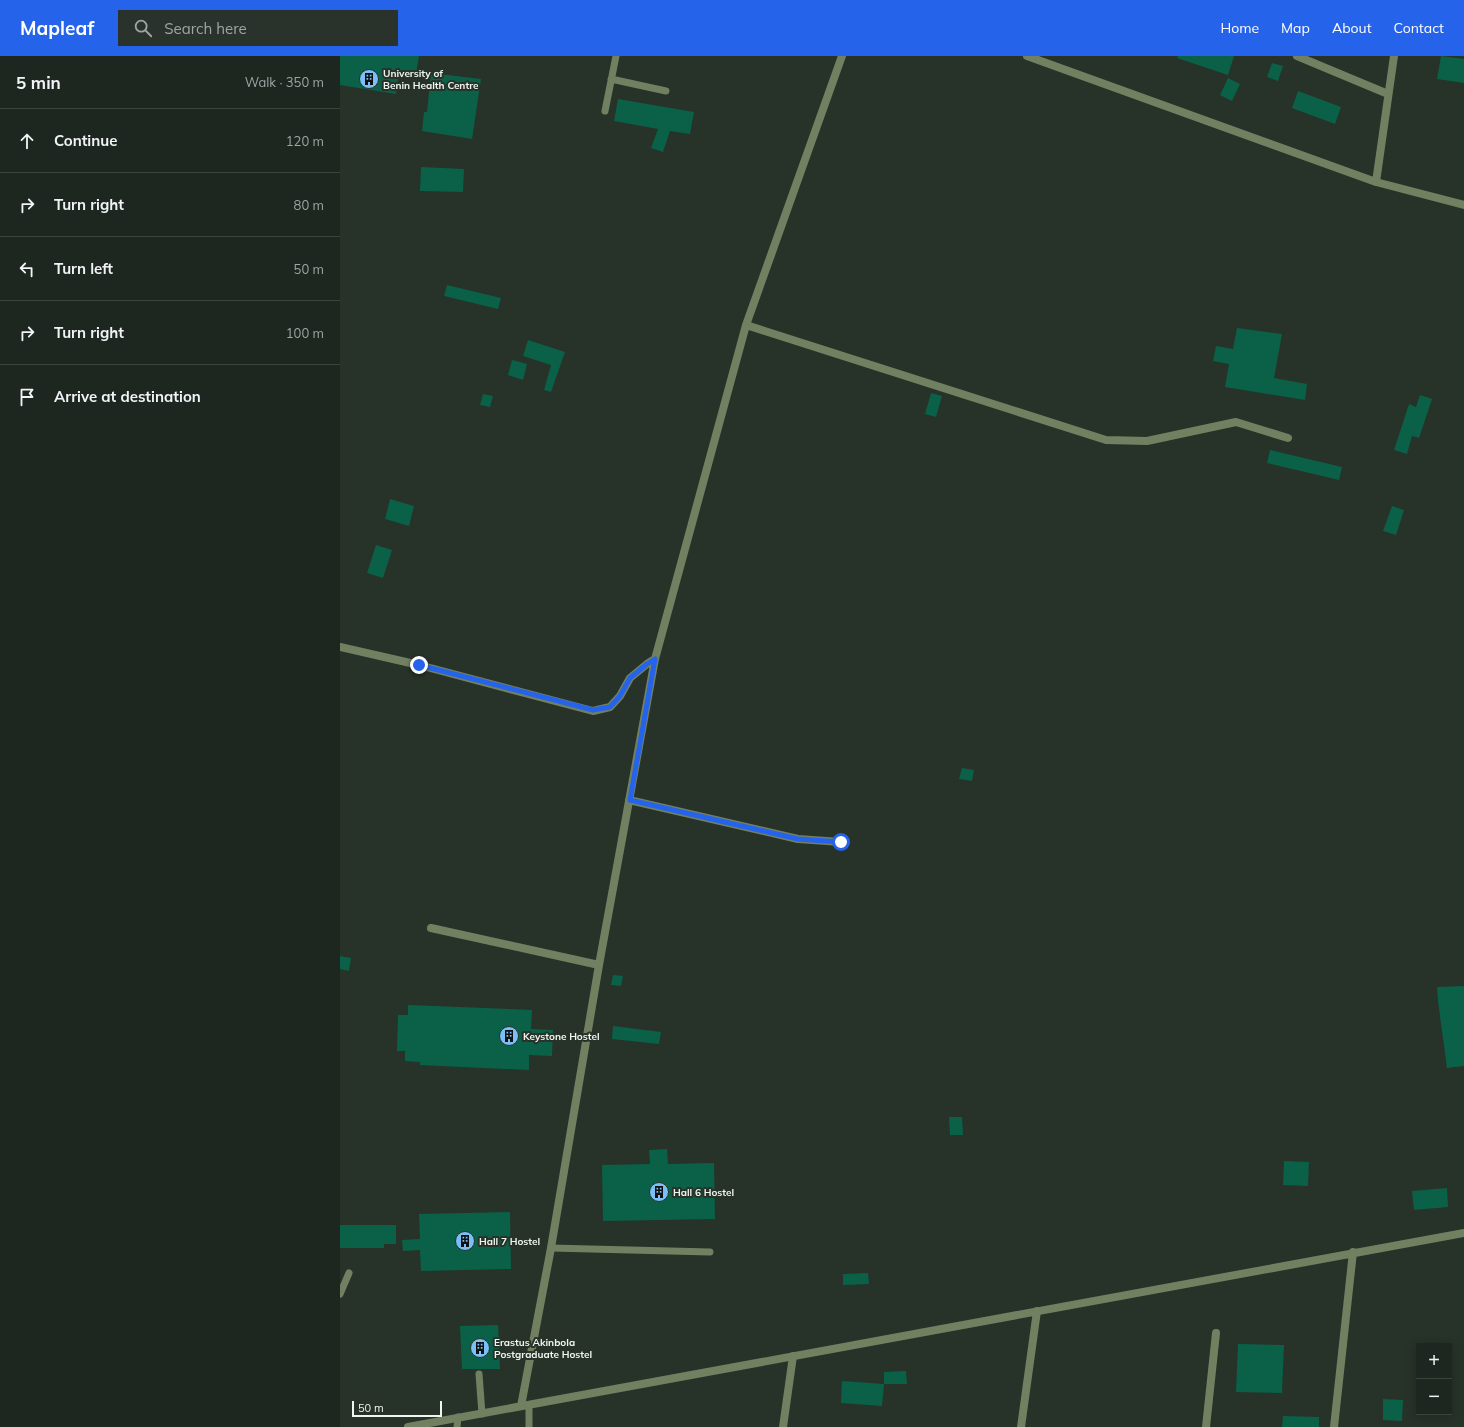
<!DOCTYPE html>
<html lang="en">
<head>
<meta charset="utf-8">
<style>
  :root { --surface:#1d261f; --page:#2a322c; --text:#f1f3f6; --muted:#a0a5a4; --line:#3b433d; --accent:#2563eb }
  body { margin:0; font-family:Mulish,sans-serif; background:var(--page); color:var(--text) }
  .controls { position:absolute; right:12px; bottom:12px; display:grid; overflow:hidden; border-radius:0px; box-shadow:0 2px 10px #0003 }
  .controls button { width:36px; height:36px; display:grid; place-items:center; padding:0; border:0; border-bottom:1px solid var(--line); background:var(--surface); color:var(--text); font:20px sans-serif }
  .scale { position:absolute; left:12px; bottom:10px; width:90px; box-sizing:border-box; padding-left:4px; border:2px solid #eff5ef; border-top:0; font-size:11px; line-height:14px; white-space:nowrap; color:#eff5ef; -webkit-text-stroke:3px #273229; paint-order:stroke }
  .stop { position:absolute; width:12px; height:12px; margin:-9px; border:3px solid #2563eb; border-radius:50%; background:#fff }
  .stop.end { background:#2563eb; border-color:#fff; box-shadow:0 1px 4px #0008 }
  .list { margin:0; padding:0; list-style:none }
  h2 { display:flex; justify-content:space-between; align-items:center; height:52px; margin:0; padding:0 16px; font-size:17px }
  h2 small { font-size:13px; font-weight:400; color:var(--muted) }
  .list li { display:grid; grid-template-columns:26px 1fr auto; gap:12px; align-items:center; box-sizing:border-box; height:64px; padding:0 16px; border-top:1px solid var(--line) }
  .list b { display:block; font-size:15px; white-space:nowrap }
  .list em { font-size:13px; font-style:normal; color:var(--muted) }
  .icon { flex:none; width:22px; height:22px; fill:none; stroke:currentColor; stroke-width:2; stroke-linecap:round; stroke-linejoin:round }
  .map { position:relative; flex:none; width:1124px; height:1371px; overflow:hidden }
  header { display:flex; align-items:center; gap:24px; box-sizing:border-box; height:56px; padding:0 20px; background:var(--accent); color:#fff }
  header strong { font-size:19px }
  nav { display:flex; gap:22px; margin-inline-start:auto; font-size:14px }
  .search { width:280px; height:36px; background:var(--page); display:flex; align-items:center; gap:10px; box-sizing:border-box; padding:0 14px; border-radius:0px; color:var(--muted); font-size:15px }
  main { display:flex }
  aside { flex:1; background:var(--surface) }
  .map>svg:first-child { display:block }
</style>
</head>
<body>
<header>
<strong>Mapleaf</strong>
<div class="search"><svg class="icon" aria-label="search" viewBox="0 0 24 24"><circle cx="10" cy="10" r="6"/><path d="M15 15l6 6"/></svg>Search here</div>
<nav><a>Home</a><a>Map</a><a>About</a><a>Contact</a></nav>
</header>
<main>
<aside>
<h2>5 min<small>Walk · 350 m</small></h2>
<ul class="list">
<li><svg class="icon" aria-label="ahead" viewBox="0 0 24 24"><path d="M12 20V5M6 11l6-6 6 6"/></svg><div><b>Continue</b></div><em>120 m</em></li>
<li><svg class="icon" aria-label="right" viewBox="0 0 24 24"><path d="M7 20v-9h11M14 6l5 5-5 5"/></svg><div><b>Turn right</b></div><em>80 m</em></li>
<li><svg class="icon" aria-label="left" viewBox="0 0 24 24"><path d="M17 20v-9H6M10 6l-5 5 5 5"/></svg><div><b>Turn left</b></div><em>50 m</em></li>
<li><svg class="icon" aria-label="right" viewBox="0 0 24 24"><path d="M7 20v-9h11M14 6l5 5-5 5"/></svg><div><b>Turn right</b></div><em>100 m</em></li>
<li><svg class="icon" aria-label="arrive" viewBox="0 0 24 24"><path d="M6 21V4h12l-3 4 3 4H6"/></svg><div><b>Arrive at destination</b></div></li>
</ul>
</aside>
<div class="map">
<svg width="1124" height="1371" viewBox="0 0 1124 1371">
  <rect width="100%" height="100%" fill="#273229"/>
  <path fill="#0a6148" d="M0,0H79L76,18L59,15L56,38L0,29Z
    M838,0H894L888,19L837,2Z
    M1101,0L1124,3V27L1097,23Z
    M932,7L943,10L938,25L927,21Z
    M91,17L141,23L132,83L82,75L84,56H87Z
    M888,22L900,28L892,45L880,39Z
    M958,35L1001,51L995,68L952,52Z
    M278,43L354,56L350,78L330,75L323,96L311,92L318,73L274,65Z
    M81,111L124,113L123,136L80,135Z
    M107,229L161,242L158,253L104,240Z
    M897,272L942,278L934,322L967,328L965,344L885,331L889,308L873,305L876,290L893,293Z
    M188,284L225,296L211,336L204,334L211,309L183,300Z
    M172,304L187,308L183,324L168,319Z
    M591,337L602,340L596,361L585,358Z
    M143,338L153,340L150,351L140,349Z
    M1080,339L1092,343L1079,382L1072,380L1067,398L1054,394L1069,348L1076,351Z
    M930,394L1002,411L999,424L927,407Z
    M50,443L74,450L69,470L45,463Z
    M1052,450L1064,454L1056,479L1043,475Z
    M36,489L52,494L43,522L27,517Z
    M622,712L634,714L632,725L619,723Z
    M0,900L11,902L9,915L0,913Z
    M273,919L283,920L281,930L271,929Z
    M1124,930V1010L1107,1012L1098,945L1097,931Z
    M68,949L192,954L191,973L213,974L212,1000L189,999V1014L80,1009V1006L65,1005V995H57L58,959H68Z
    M273,970L321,976L319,988L272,983Z
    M609,1061H622L623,1079H610Z
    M327,1093L328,1108L374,1107L375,1163L263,1165L262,1109L310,1108L309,1094Z
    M944,1105L969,1106L968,1130L943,1129Z
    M1107,1132L1108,1151L1074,1154L1072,1135Z
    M170,1156L171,1213L81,1215L80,1194L63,1195L62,1184L80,1183L79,1158Z
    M0,1169H56V1188H44V1192H0Z
    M528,1217L529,1228L503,1229V1218Z
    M158,1269L160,1313H122L120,1270Z
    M898,1288L944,1289L942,1337L896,1336Z
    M566,1315L567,1328H544V1316Z
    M502,1325L544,1328L542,1350L501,1347Z
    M1043,1343L1063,1344L1062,1365L1043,1364Z
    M943,1360L979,1361V1371H942Z"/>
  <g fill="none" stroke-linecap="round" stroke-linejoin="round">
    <path stroke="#718061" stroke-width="7" d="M271,23L326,35
      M265,55L276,0
      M211,1192L370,1196
      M0,1238L9,1217
      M139,1318L142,1358
      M117,1371L118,1361
      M189,1371V1350"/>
    <path stroke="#718061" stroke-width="8" d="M687,0L1036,126L1124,149
      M957,0L1048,38
      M1036,126L1054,0
      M406,269L766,384L807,385L896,366L948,382
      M0,591L79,609L253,655L270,651L280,640L290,622L307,608L315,603
      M289,744L458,783L501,786
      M91,872L259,909
      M181,1350L211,1192L259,909L315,603L406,269L502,0
      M68,1371L1124,1177
      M443,1371L453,1300
      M681,1371L697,1255
      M866,1371L876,1277
      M994,1371L1013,1196"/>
  </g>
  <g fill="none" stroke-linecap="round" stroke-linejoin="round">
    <path stroke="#2563eb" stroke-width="5" d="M79,609L253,654L270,651L280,640L290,622L307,608L315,603L290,744L458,783L501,786"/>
  </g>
  <defs>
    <g id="building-disc" transform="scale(1)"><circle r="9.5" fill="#7abff8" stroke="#273229"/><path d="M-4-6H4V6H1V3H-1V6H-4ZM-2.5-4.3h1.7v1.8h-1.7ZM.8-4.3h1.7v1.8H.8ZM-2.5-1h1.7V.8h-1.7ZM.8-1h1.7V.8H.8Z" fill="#111"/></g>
  </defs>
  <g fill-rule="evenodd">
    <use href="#building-disc" x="29" y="23"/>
    <use href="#building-disc" x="169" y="980"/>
    <use href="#building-disc" x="319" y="1136"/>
    <use href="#building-disc" x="125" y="1185"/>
    <use href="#building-disc" x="140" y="1292"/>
  </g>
  <g text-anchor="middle" stroke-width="4" stroke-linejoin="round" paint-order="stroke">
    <g font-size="10" font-weight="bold" fill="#eff5ef" stroke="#273229" text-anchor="start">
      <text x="43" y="21">University of<tspan x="43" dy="12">Benin Health Centre</tspan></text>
      <text x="183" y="984">Keystone Hostel</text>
      <text x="333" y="1140">Hall 6 Hostel</text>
      <text x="139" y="1189">Hall 7 Hostel</text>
      <text x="154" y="1290">Erastus Akinbola<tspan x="154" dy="12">Postgraduate Hostel</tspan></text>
    </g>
  </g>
</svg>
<div class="controls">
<button>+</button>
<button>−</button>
</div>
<div class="scale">50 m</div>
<div class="stop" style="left:501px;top:786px"></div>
<div class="stop end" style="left:79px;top:609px"></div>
</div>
</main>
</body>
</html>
